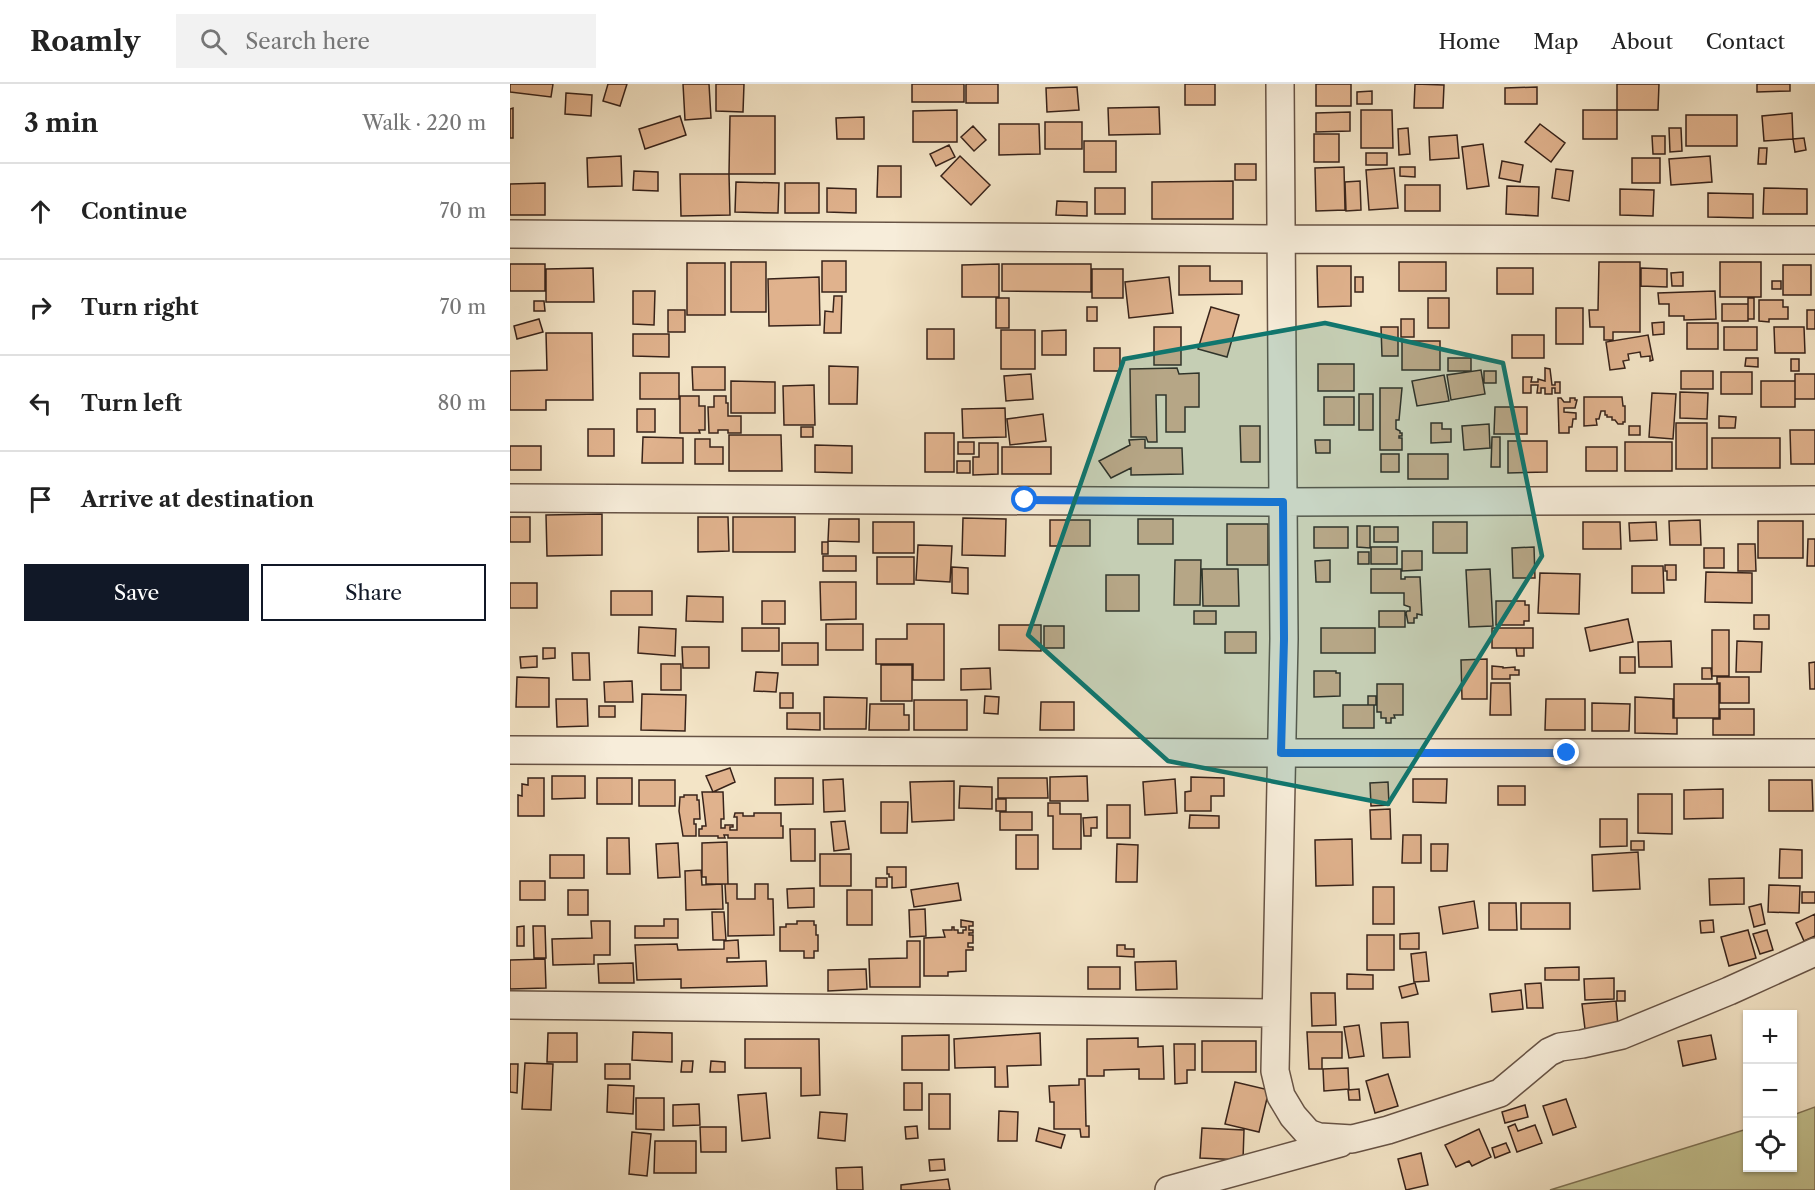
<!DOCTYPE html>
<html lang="en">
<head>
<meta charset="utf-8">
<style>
  :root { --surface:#fff; --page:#f2f2f2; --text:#222; --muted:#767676; --line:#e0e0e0; --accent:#111827 }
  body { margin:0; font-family:"Libre Caslon Text",serif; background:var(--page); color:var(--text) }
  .controls { position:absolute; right:18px; bottom:18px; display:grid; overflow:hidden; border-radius:0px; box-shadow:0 2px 4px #0004 }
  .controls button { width:54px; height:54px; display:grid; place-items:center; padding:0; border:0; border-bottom:2px solid var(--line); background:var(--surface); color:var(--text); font:30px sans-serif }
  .stop { position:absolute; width:18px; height:18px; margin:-14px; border:4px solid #1a73e8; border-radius:50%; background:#fff }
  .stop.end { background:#1a73e8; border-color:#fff; box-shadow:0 2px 6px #0008 }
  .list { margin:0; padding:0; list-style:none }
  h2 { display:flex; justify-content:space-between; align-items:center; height:78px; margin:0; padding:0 24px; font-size:26px }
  h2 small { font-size:20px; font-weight:400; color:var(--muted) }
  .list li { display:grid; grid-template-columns:39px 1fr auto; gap:18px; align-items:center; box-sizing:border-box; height:96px; padding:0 24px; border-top:2px solid var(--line) }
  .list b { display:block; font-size:22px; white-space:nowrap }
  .list em { font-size:20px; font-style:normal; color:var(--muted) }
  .actions { display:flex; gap:12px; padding:18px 24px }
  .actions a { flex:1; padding:14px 0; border:2px solid var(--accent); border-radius:0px; text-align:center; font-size:21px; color:var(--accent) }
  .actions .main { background:var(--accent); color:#fff }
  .icon { flex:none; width:33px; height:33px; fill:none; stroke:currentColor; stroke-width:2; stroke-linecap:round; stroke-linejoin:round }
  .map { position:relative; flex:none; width:1305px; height:1106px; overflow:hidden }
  header { display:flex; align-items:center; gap:36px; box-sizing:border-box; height:84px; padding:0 30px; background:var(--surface); border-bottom:2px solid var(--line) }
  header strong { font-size:28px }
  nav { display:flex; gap:33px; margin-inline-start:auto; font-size:21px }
  .search { width:420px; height:54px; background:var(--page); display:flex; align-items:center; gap:15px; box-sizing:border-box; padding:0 21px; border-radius:0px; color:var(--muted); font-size:22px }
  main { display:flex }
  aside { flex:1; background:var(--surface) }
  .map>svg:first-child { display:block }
</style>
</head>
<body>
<header>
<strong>Roamly</strong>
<div class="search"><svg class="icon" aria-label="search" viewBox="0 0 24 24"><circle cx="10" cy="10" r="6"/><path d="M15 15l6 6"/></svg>Search here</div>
<nav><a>Home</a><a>Map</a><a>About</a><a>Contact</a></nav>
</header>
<main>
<aside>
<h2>3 min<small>Walk · 220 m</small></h2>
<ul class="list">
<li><svg class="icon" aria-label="ahead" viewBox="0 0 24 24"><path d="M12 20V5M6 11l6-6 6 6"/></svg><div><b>Continue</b></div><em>70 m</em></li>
<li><svg class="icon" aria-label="right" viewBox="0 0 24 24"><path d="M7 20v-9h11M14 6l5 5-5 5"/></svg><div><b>Turn right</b></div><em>70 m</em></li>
<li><svg class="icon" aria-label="left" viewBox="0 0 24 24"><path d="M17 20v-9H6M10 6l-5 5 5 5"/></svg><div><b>Turn left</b></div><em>80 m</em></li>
<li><svg class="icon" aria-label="arrive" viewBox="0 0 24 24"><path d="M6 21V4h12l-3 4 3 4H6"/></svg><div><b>Arrive at destination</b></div></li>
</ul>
<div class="actions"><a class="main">Save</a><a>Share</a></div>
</aside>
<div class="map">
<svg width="1305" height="1106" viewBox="0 0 1305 1106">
  <rect width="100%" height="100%" fill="#f3e4c6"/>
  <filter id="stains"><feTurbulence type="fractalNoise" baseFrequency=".00333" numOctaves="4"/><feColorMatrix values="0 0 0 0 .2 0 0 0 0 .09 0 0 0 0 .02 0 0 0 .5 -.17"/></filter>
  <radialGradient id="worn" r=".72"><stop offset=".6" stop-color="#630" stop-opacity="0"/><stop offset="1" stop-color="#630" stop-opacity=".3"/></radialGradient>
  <path fill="#c3c290" stroke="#7e7255" stroke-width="1.5" d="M1305,1023V1106H1040L1237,1045L1238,1084H1282L1283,1031Z"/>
  <path fill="#e0b28d" stroke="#38231a" stroke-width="1.5" d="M0,0H43L41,13L0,8Z
    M98,0H117L110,22L93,17Z
    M173,0H199L201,34L175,36Z
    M206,0H234L233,28L206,27Z
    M402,0H454V18H402Z
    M456,0H488V19H456Z
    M675,0H705V21H675Z
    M806,0H841V22H806Z
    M905,0L934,1L933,24H904Z
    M1107,0H1149L1148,26H1107Z
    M1247,0H1280V7L1247,8Z
    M567,3L569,26L537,28L536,4Z
    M1027,3V20H995V4Z
    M862,7V20H847V8Z
    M56,9L82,11L81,32L55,30Z
    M649,23L650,50L599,51L598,24Z
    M3,24V54H0V25Z
    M447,26V58H403V27Z
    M851,26H882L883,64H851Z
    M1073,26H1107V55H1073Z
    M840,28V47L806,48V29Z
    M1282,29L1283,55L1254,57L1252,32Z
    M1176,31H1227V62H1176Z
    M170,32L176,51L135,65L129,45Z
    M220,32H265V90H219Z
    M354,33V55H327L326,34Z
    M535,38H572V65H535Z
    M489,40H529L530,70L489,71Z
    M1030,40L1055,59L1041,78L1015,58Z
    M463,42L476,56L464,67L451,53Z
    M898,44L900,70L889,71L888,45Z
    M1159,44H1171L1172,67L1160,68Z
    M804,50H829V78H804Z
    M947,51L949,74L920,76L919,53Z
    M1142,52H1155V70H1143Z
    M1294,54L1296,66L1285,68L1283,55Z
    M574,57H606V88H574Z
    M973,60L979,102L957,105L952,63Z
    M439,61L445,73L426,82L420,70Z
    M1249,64H1257L1256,80H1248Z
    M856,69H877V81H856Z
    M111,72L112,102L78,103L77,74Z
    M450,72L480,101L461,121L431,92Z
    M1200,72L1202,98L1161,101L1159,75Z
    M1122,74H1150V99H1122Z
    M992,77L1013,81L1010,98L989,94Z
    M725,80H746V96H725Z
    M368,82H391V113H367Z
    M834,83L835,126L806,127L805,84Z
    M890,83H905V93L890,92Z
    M884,84L888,124L859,126L856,86Z
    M1046,85L1063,87L1059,117L1042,114Z
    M124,87L148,88V107L123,106Z
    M170,90H219L220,131L171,132Z
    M723,97V135H642V98Z
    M850,97L851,126L836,127L835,98Z
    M226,98L269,99L268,129L225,128Z
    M35,99V131H0V100Z
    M275,99H309V129H275Z
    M895,101H930V127H895Z
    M997,102L1029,103L1028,132L996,130Z
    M317,104L346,105V129L317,128Z
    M585,104H615V130H585Z
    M1254,104L1297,105V130H1253Z
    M1110,105L1144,106L1143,132L1110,131Z
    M1198,109L1243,110V134L1198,133Z
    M547,117L577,118V132L546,131Z
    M312,177H336V208H312Z
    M221,178H256V228H221Z
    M889,178H936V207H889Z
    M1089,178H1130V248H1103V256H1094V243H1080L1079,226H1088Z
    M1210,178H1251V213H1210Z
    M177,179H215V231H177Z
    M0,180H35V207H0Z
    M489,180V213H452V181Z
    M492,180H581V208L492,207Z
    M1273,181H1301V211H1273Z
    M669,182H700V197H732V210L669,211Z
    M807,182H841V222L808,223Z
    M83,184L84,218H36V185Z
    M987,184H1023V210H987Z
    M1131,184L1157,185V203L1131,202Z
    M582,185H613V214H582Z
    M1173,188V202H1162L1161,189Z
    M309,193L310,241L259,242L258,195Z
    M659,193L663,229L619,234L615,198Z
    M845,193H853V208H845Z
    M1262,197H1271V205H1262Z
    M123,207H145L144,241L123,240Z
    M1205,207L1206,235L1174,236V232H1159V220H1149L1148,209Z
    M324,212H332L331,249H314L315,227L323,228Z
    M486,214H499V244H486Z
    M918,214H939V244H918Z
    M1238,214H1244V235H1238Z
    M1249,216H1273V223H1278V235H1259V238L1249,237Z
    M24,217H34L35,227H24Z
    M1212,220H1238V237H1212Z
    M577,223H587V237H577Z
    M701,223L729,231L717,273L688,265Z
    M1046,224H1073V260H1046Z
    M158,226H175V248H158Z
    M1297,226H1305V245H1297Z
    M29,235L33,248L7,255L4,242Z
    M891,235H904V253H891Z
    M1154,238V250L1143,251L1142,239Z
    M1177,239H1208V265H1177Z
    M644,243H671V281H644Z
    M871,243H888V272H872Z
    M1214,243H1247V266H1214Z
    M1264,243H1294L1295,269H1265Z
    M417,245H444V275H417Z
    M491,246H525V285H491Z
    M556,246V271H532V247Z
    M36,249H82L83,316H36V326H0V287L37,286Z
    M123,250H159V273L123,272Z
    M1002,251H1034V274H1002Z
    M1138,251L1143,276L1140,277V272L1131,273L1130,268L1118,270L1119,276L1113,277L1115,284L1100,286L1096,258Z
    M892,257H930V286H892Z
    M584,264H610V287H584Z
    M938,274H961V287H938Z
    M1236,274H1248V283L1235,282Z
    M1281,275H1289V287H1281Z
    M808,280H844V307H808Z
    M319,282L348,283L347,320H319Z
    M182,283H215V306H183Z
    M667,284L669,290L689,289V323H675V348H656V311H646L647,358H638L636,353H621L620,285Z
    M1035,284L1040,285L1042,301H1045V298H1050V309H1045V304H1042V310H1035V304H1031V309H1027L1028,301H1021V309H1013V293H1022L1021,298H1028V295L1035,297Z
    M971,286L975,310L941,316L937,291Z
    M974,287H986V299H974Z
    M1171,287H1203V305H1171Z
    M1211,288H1242V310H1211Z
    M130,289H169V315H130Z
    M521,290L523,315L496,317L494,292Z
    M1285,290H1305V315H1285Z
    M934,291L939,317L907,322L902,297Z
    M221,297L265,298V329H221Z
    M1251,297H1285V323H1251Z
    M304,301L305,341H274L273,302Z
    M870,304H892L889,336H886V345L890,347V349H892V352H889V354H892V366H870Z
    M1170,308L1198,309L1197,335L1170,334Z
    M1142,309L1166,310L1163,355L1139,353Z
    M849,310H863V346H849Z
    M170,312H189V322H195V346H189L190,349H170Z
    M204,312H216V319H218V332H231V349H218V346H208V349H199L198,323H204Z
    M814,313H844V341H814Z
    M1074,313H1112L1113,322H1115V338H1113V340H1108L1105,336H1102V333H1097V331H1095V327H1091L1089,335H1086L1087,341L1074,342Z
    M1048,314H1051L1054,318H1060V314H1065V316H1067L1065,324H1054V328L1066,329V335H1063L1062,343H1059V349H1049Z
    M985,323H1017V350H984Z
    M495,324L496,353L453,354L452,325Z
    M127,325H145V348H127Z
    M533,330L536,357L500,361L497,335Z
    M1209,332L1226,333L1225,344H1209Z
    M921,339H932V345H941V358L921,359Z
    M1166,339H1197V385H1166Z
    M979,340L980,364L954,366L952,342Z
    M730,342H750V378H731Z
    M1119,342H1130V351H1119Z
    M291,343H303V353H291Z
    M78,345H104V372H78Z
    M1280,346H1305V380H1281Z
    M415,349H444V388H415Z
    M219,351H271L272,387H219Z
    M133,353L173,354V379H132Z
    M982,353H990V383H981Z
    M1202,354H1270V384H1202Z
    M185,355H200V363H213V380H185Z
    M635,355V364H672L673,390L621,391V384L601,394L589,377L620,361L619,356Z
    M805,356H820V369H806Z
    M998,357H1037V388L998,389Z
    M448,358H464V370H448Z
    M1115,358H1162V387H1115Z
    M469,359H488V390L463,391V373H469Z
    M305,361L342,362V389L305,388Z
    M0,362H31V386H0Z
    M492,363H541V390H492Z
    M1076,363H1107V387H1076Z
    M871,370H889V388H871Z
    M898,370H938V395H898Z
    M447,377H460V389H447Z
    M92,430V471L37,472L36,431Z
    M0,433H20V458H0Z
    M188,433H218L219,467L188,468Z
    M223,433H285V468H223Z
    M453,434L496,435L495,472L452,471Z
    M319,435H349V458L318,457Z
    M628,435H663V460H628Z
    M540,436H580V462H540Z
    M1190,436L1191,461H1160L1159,437Z
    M1248,437H1293V474H1248Z
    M363,438H404V469H363Z
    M923,438H957V469H923Z
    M1073,438H1110L1111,465H1073Z
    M1146,438L1147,456L1120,457L1119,439Z
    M717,440H758V481H717Z
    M847,442H860V464L847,463Z
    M804,443H838V464H804Z
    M864,443H888V458H864Z
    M1298,455H1305V482H1297Z
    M312,458H318V470H312Z
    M1228,460H1245L1246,487H1228Z
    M408,461L442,462L440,498L406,496Z
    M861,463H887V480H861Z
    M1024,463L1025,494H1003L1002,464Z
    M1194,464H1214V484H1194Z
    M892,467H912V486L892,487Z
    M848,468H859V480H848Z
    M313,472H346V487H313Z
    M367,473H404V500H367Z
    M665,476H691L690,521H664Z
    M820,476V498H806L805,477Z
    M1155,481H1166V496H1157V487H1155Z
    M1122,482H1153L1154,509H1122Z
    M442,483L458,484V510L442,509Z
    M692,485H728L729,522H693Z
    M861,485H891V495H895V493H910L912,531L907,530V534H904V539H898L896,529L897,527H900V523L894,521V509H861Z
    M980,485L983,542L959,543L956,486Z
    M1196,488L1242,489V519L1195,518Z
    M1030,489L1070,490L1069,530L1028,529Z
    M596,491H629V527H596Z
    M310,498H346V535L311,536Z
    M0,499H27V524H0Z
    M101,507H142V531H101Z
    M177,512L213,513V538L176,537Z
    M252,517H275V540H252Z
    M986,517H1015V521H1019V537H1014V541H986Z
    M684,527H706V540H684Z
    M869,527H895V543H869Z
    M1244,531H1259V545H1244Z
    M1118,535L1123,558L1080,567L1075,544Z
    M316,540H353V566H316Z
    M397,540H434V596H403V580H366V555H397Z
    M489,541H531V567L489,566Z
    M534,542H554V564H534Z
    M129,543L166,545L165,572L128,569Z
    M232,544H269V567H232Z
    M811,544H865V569H811Z
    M982,544H1023V564H982Z
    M1202,546H1219V592H1202Z
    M715,548H746V569H715Z
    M1161,557L1162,583H1129L1128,558Z
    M1227,557L1252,558L1251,588H1226Z
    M272,559H308V581H272Z
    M172,563H199V584H173Z
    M33,564H45V574L33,575Z
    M1006,564H1014V572H1007Z
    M62,569H79L80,596H63Z
    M27,572V583L11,584L10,573Z
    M1110,573H1125V589H1110Z
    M977,575V615H952L951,576Z
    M1305,578V605H1300L1299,579Z
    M151,580H171V606H151Z
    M371,581H402V617H371Z
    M982,582L993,583V584L1005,583V586H1009V591H1000V595H982Z
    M480,584L481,605L451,606V585Z
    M1192,584H1201L1202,595H1192Z
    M804,587H826V589H830V612L804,613Z
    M246,588L268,589L266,608L244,607Z
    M7,593L39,594V623H6Z
    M1207,593H1239V619H1210V599H1207Z
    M122,597L123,618H95L94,598Z
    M981,599H1000L1001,631H980Z
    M867,600H893V631H884L885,634H881V639H876V634H871V628H867Z
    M1164,600H1209V634H1164Z
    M270,609H283V624H270Z
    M132,610L176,611L175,647L131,646Z
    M475,612L489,613L488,630L474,629Z
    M858,612H866V621H858Z
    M314,613L357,614L356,645H314Z
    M1125,613L1163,615V634H1167V650L1125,649Z
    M46,615H77L78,642L47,643Z
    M1036,615H1075V646H1035Z
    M404,616H457V646H404Z
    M531,618H564V646H530Z
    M1082,619L1120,620L1119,647H1082Z
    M360,620H394V631H399V646H359Z
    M833,621H864V644H833Z
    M89,622H105V633H89Z
    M1210,625H1244V651H1203V635H1210Z
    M277,629H310V646L277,645Z
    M220,684L225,698L203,708L196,692Z
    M42,692H75V714L42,715Z
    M577,692L578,717H540V693Z
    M681,693L714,694V712H701V727H675V708L681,707Z
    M18,694H34V732H8V711L12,712V700L18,701Z
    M87,694H122V720H87Z
    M265,694H303V720L265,721Z
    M488,694H537L538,714H488Z
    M333,695L335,727L314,728L313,696Z
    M665,695L667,729L635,731L633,698Z
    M903,695H937L936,719L903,718Z
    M129,696H165V722H129Z
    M1259,696H1302L1303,727H1259Z
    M444,697V736L402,738L400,698Z
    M878,698L879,721L861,722L860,699Z
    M450,702L482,703V725L449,724Z
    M988,702H1015V721H988Z
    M1213,705V734L1174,735V706Z
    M192,708H213L214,735H211V744H215V741H223V743H220V746H227V733H224L225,729H233V732H244V729H271V742H273V754H218V751H214L215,754H208V752H189V745H192V742H196Z
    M1128,710H1162V750L1128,749Z
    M174,711H187V716H189L190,735H184V740H186V752H173L169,727L170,713H174Z
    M486,715H496V727H486Z
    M371,718H398L397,749H371Z
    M538,719H550V730H571V765H543V732H538Z
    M597,721H620V754H597Z
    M880,725L881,755H861L860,726Z
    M490,728H522V746H490Z
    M680,731L709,732V744H679Z
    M587,733V744H581V752H574L573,734Z
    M1090,735H1117V762L1090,763Z
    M335,737L339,765L324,767L321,738Z
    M280,745H305V777H281Z
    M506,751H528V785H506Z
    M893,751H911V779H892Z
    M97,754H119L120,790H97Z
    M842,755L843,801L806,802L805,756Z
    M1121,757H1134V766H1121Z
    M217,758L218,800H196V793H192V759Z
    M168,759L170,793L148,794L146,760Z
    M607,760L628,761L627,798H606Z
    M921,760H938L937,787H921Z
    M1270,765L1292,766V794H1269Z
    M1128,768L1130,805L1083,807L1082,771Z
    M310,770H341V802H310Z
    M40,771H74V794H40Z
    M377,783H396V803L382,804V793H379V790H377Z
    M191,786L192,801L212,800L213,825L176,826L175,787Z
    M366,794H377V803H366Z
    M1234,794V820L1200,821L1199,795Z
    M10,797H35V816H10Z
    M448,799L451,816L404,823L401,806Z
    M215,800H227V815H245V800H258V815H263L264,851L218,852V819H216Z
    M1259,801L1290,802L1289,829L1258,828Z
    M863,803H884V840H863Z
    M304,804V823L278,824L277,805Z
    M58,806H78V831H58Z
    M337,806H362V841H337Z
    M1292,808H1305V819H1292Z
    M964,817L968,844L933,850L929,823Z
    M979,819H1006L1007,846H979Z
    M1011,819H1060V845H1011Z
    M1251,820L1255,840L1244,843L1239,823Z
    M415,825L416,852L400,853L399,826Z
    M202,828H214L216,856H203Z
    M1305,830V852L1294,857L1286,839Z
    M154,835H168V854H125V842H154Z
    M451,836L463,838V842H459V846H463V849H459V851H463V859H458V863H463V866H456V887L438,888V892H414V854L435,853L433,846H442V843H444V846H448V849H453V846H456V843H451Z
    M1203,836L1204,848L1191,849L1190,837Z
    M81,837H100V871H84V880L43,881L42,855L82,854Z
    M287,837H304V841H306V851H308V867H304V874H294V867H270V843H276V840H287Z
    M14,842V862H7V843Z
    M23,842H35L36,874H24Z
    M1238,846L1246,874L1219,882L1211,853Z
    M1257,846L1263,866L1250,870L1243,850Z
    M909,849V865H890V850Z
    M857,851H884V886H857Z
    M228,856L229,874H217V878L256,877L257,902L171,904V895L127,896L125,861L167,860L168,866L214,865V857Z
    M397,857H410V903H360L359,875L397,874Z
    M607,861H615V865H624V873L607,872Z
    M916,868L919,897L904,898L901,870Z
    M35,875L36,904L0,905V876Z
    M666,877L667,905L626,906L625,878Z
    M123,879L124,899H89L88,880Z
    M578,883H610V905H578Z
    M1069,883V896H1035V884Z
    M356,885L357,905L318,907V886Z
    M837,890L863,891V905H837Z
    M1104,894V915L1075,916L1074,895Z
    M905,899L908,910L892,914L889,903Z
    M1031,899L1033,924H1017L1015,900Z
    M1011,906L1013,925L982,928L980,910Z
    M1107,907H1115V917H1107Z
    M801,909H825L826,941L802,942Z
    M1106,917L1108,943L1075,945L1072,920Z
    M898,938L900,973L873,974L871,939Z
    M849,941L854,972L839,974L834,943Z
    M123,948L162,949V978L122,976Z
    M797,948H832V974H812V985H799Z
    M38,949H67V978H37Z
    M530,949L531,981L497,982L498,1003H485V983L445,984L444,955Z
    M439,951V986H392V952Z
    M1201,951L1206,975L1173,982L1168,957Z
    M628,954V963L653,962L654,995H629V985L594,986V992H577V955Z
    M235,955H309L310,1011L291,1012V984H235Z
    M692,957H746V988H692Z
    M664,960H685V986H677V999L665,1000Z
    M172,977H183L182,988H171Z
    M201,977L215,978V988H200Z
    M15,979L43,980L41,1026L12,1025Z
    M0,980H8L7,1009L0,1008Z
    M95,980H120V995H95Z
    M838,984L839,1005L814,1007L813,985Z
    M878,990L888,1022L865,1029L856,997Z
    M569,995H575L576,1042H579V1053H571L570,1045H544V1018H540L539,1002L569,1001Z
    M725,998L759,1006L749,1048L715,1040Z
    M394,999H412V1026H394Z
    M98,1001L124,1002L123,1030L97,1028Z
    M849,1005L850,1016H839L838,1006Z
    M256,1009L260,1054L232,1057L228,1011Z
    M419,1010H440V1045H419Z
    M126,1014H154V1046L126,1045Z
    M1056,1015L1066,1043L1043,1051L1033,1022Z
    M189,1020L190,1041L163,1042V1021Z
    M1015,1021L1018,1033L995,1039L992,1028Z
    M489,1027L508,1028L507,1057H488Z
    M310,1028L337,1030L335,1057L308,1054Z
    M1005,1040L1008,1047L1025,1041L1032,1059L1007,1068L998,1043Z
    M407,1042L408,1054L396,1055L395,1043Z
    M190,1043H216V1068H191Z
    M529,1044L555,1051L551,1064L526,1057Z
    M692,1044L734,1046L733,1076L690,1074Z
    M969,1045L981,1073L962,1082L959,1077L946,1083L935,1061Z
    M122,1048L141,1050L137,1092L119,1090Z
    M145,1057H186V1089H144Z
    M996,1059L1000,1068L985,1074L982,1064Z
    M911,1069L918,1101L896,1106L888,1075Z
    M434,1075L435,1086L420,1087L419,1076Z
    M352,1083L353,1106H327L326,1084Z
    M438,1095L440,1106H391V1101Z"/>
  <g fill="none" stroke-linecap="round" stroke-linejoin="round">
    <g stroke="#675345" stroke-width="30">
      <path id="street" d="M770,0L774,555L765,987L771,1012L783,1032L798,1049L809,1053L842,1055L878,1046L990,1009L1039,968L1050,963L1072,960L1112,951L1219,907L1305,868
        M0,150L771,155L1305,156
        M0,414L773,418L1305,416
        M0,666L771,669H1305
        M0,921L766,929
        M659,1106L830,1059"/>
    </g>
    <use href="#street" stroke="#f7edda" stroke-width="27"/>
  </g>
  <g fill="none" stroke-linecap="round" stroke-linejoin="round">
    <path stroke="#1a73e8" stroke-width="8" d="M515,416L773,418L774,555L771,669H1057"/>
  </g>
  <path fill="#0f766e" fill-opacity="0.2" stroke="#0f766e" stroke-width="4.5" stroke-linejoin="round" d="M815,239L993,279L1032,472L878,720L658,677L518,551L614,275Z"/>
  <rect width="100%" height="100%" filter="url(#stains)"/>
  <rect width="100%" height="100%" fill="url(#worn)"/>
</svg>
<div class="controls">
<button>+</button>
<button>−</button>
<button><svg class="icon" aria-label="locate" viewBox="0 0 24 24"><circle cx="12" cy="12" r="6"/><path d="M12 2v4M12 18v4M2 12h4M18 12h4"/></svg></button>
</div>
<div class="stop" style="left:515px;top:416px"></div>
<div class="stop end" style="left:1057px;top:669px"></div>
</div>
</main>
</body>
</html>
